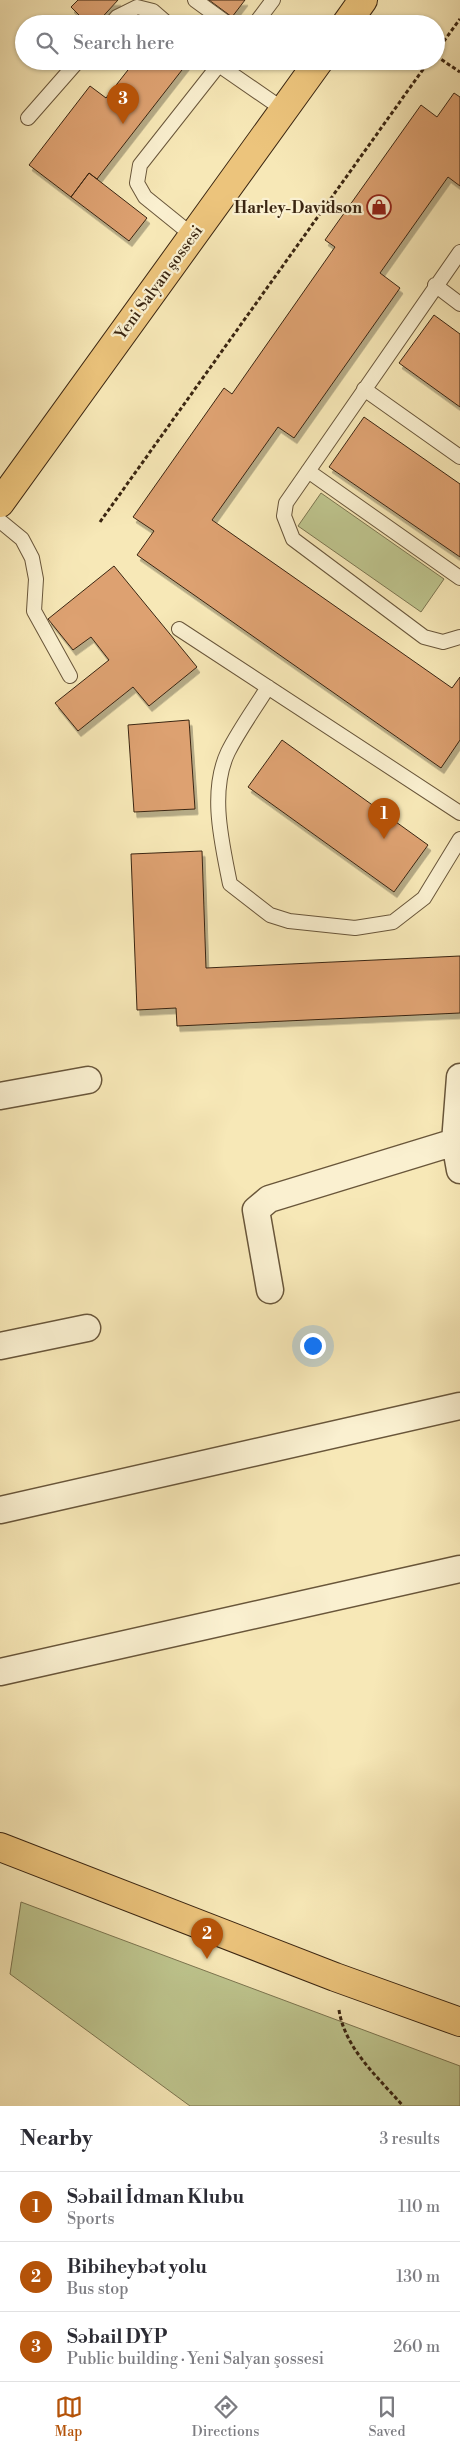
<!DOCTYPE html>
<html lang="en">
<head>
<meta charset="utf-8">
<style>
  :root { --surface:#fff; --page:#f7f7f7; --text:#2b2b33; --muted:#7c7c81; --line:#e1e1e2; --accent:#b45309 }
  body { margin:0; font-family:"Libre Bodoni",serif; background:var(--page); color:var(--text) }
  .you { position:absolute; left:312px; top:1345px; width:18px; height:18px; margin:-12px; border:4px solid #fff; border-radius:50%; background:#1a73e8; box-shadow:0 0 0 8px #1a73e833 }
  .badge { display:grid; place-items:center; width:32px; height:32px; border-radius:50%; background:var(--accent); color:#fff; font-size:16px; font-weight:700 }
  .pin { position:absolute; translate:-50% -41px; filter:drop-shadow(0 1px 2px #0008) }
  .pin::after { content:''; position:absolute; top:26px; width:18px; height:15px; background:inherit; clip-path:polygon(0 0,100% 0,50% 100%) }
  .list { margin:0; padding:0; list-style:none }
  h2 { display:flex; justify-content:space-between; align-items:center; height:65px; margin:0; padding:0 20px; font-size:21px }
  h2 small { font-size:16px; font-weight:400; color:var(--muted) }
  .list li { display:grid; grid-template-columns:32px 1fr auto; gap:15px; align-items:center; box-sizing:border-box; height:70px; padding:0 20px; border-top:1px solid var(--line) }
  .list b { display:block; font-size:19px; white-space:nowrap }
  .list p { margin:0; font-size:16px; white-space:nowrap; color:var(--muted) }
  .list em { font-size:16px; font-style:normal; color:var(--muted) }
  .icon { flex:none; width:28px; height:28px; fill:none; stroke:currentColor; stroke-width:2; stroke-linecap:round; stroke-linejoin:round }
  .map { position:relative; flex:none; width:460px; height:2106px; overflow:hidden }
  .search { position:absolute; background:var(--surface); box-shadow:0 1px 4px #0004; left:15px; right:15px; top:15px; height:55px; display:flex; align-items:center; gap:12px; box-sizing:border-box; padding:0 18px; border-radius:28px; color:var(--muted); font-size:19px }
  .sheet { height:275px; background:var(--surface) }
  nav { display:flex; justify-content:space-around; align-items:center; box-sizing:border-box; height:70px; border-top:1px solid var(--line); background:var(--surface); font-size:14px; color:var(--muted) }
  nav a { display:grid; justify-items:center; gap:2px }
  nav .on { color:var(--accent) }
  .map>svg:first-child { display:block }
</style>
</head>
<body>
<div class="map">
<svg width="460" height="2106" viewBox="0 0 460 2106">
  <defs>
    <filter id="shadow"><feDropShadow dx="3" dy="5.5" stdDeviation="0" flood-color="#0004"/></filter>
  </defs>
  <rect width="100%" height="100%" fill="#f7e8b7"/>
  <filter id="stains"><feTurbulence type="fractalNoise" baseFrequency=".004" numOctaves="4"/><feColorMatrix values="0 0 0 0 .2 0 0 0 0 .09 0 0 0 0 .02 0 0 0 .5 -.17"/></filter>
  <radialGradient id="worn" r=".72"><stop offset=".6" stop-color="#630" stop-opacity="0"/><stop offset="1" stop-color="#630" stop-opacity=".3"/></radialGradient>
  <path fill="#bec58e" stroke="#7c7550" d="M321,493L444,579L421,612L298,526Z
    M21,1902L460,2066V2106H190L10,1974Z"/>
  <path fill="#dda171" stroke="#3a2511" filter="url(#shadow)" d="M78,0H118L96,24H88L71,7Z
    M209,0H245L232,17Z
    M135,61H189L97,179L89,173L71,197L29,165L90,86L106,98Z
    M454,93L460,97V186L448,177L380,273L400,288L294,438L278,427L212,520L452,688L460,677V740L441,768L137,555L154,531L133,517L224,388L232,394L335,247L325,240L421,105L437,117Z
    M89,173L147,218L129,241L71,197Z
    M434,315L460,334V407L399,363Z
    M364,417L460,484V557L329,467Z
    M114,566L197,667L149,706L133,687L78,731L55,703L109,660L91,637L73,650L48,619Z
    M189,720L195,809L134,812L128,725Z
    M282,740L428,845L394,892L248,787Z
    M202,851L206,968L460,956V1013L177,1026L176,1008L137,1010L131,854Z"/>
  <g fill="none" stroke-linecap="round" stroke-linejoin="round">
    <g stroke="#69563a" stroke-width="16">
      <path id="lane" d="M195,0L228,24
        M111,24L117,17L137,7L153,11L168,24
        M255,24L273,0
        M213,61L284,110
        M28,118L78,61
        M192,235L145,197L137,183L140,165L218,66
        M460,252L286,503L284,516L293,539L424,637L443,642L460,637
        M435,285L460,304
        M364,389L460,457
        M308,471L460,578
        M0,521L22,539L32,558L36,579L34,611L70,676
        M179,629L460,813
        M268,687C255,708 239,730 228,752C209,792 222,843 230,884L270,915L289,921L355,928L393,922L424,898L460,839"/>
    </g>
    <g stroke="#69563a" stroke-width="29">
      <path id="street" d="M460,1077L455,1142L460,1170
        M0,1096L88,1080
        M270,1290L256,1210L269,1199L455,1142
        M0,1346L87,1328
        M0,1510L460,1406
        M0,1672L460,1569"/>
    </g>
    <g stroke="#3a2511" stroke-width="30">
      <path id="highway" d="M346,24L363,0
        M0,503L319,61
        M0,1847L335,1977L460,2022"/>
    </g>
    <path stroke="#3a2511" stroke-width="3" stroke-dasharray="4 2.5" stroke-linecap="butt" d="M436,52L460,19
      M436,56L460,72
      M100,522L429,61
      M339,2010C345,2049 378,2077 403,2106"/>
    <use href="#lane" stroke="#faf0d0" stroke-width="14"/>
    <use href="#street" stroke="#faf0d0" stroke-width="26"/>
    <use href="#highway" stroke="#ecc47c" stroke-width="28"/>
  </g>
  <defs>
    <g id="shop-ring" transform="scale(1.25)"><circle r="9.5" fill="#faf0d0" stroke="#8f2418" stroke-width="1.5"/><path d="M-5-2.5h2.3a2.7 3.5 0 0 1 5.4 0H5L5.5 6h-11ZM-1.5-2.5h3a1.5 2.3 0 0 0-3 0Z" fill="#8f2418"/></g>
  </defs>
  <g fill-rule="evenodd">
    <use href="#shop-ring" x="379" y="207"/>
  </g>
  <g text-anchor="middle" stroke-width="4.5" stroke-linejoin="round" paint-order="stroke">
    <g font-size="16" font-weight="bold" fill="#3a2511" stroke="#faf0d0" text-anchor="end">
      <text x="362" y="213">Harley-Davidson</text>
    </g>
    <g font-size="16" fill="#3a2511" stroke="#faf0d0">
      <text transform="translate(158 282) rotate(-54)" y="6">Yeni Salyan şossesi</text>
    </g>
  </g>
  <rect width="100%" height="100%" filter="url(#stains)"/>
  <rect width="100%" height="100%" fill="url(#worn)"/>
</svg>
<div class="you"></div>
<div class="pin badge" style="left:384px;top:839px">1</div>
<div class="pin badge" style="left:207px;top:1959px">2</div>
<div class="pin badge" style="left:123px;top:124px">3</div>
<div class="search"><svg class="icon" aria-label="search" viewBox="0 0 24 24"><circle cx="10" cy="10" r="6"/><path d="M15 15l6 6"/></svg>Search here</div>
</div>
<section class="sheet">
<h2>Nearby<small>3 results</small></h2>
<ul class="list">
<li><span class="badge">1</span><div><b>Səbail İdman Klubu</b><p>Sports</p></div><em>110 m</em></li>
<li><span class="badge">2</span><div><b>Bibiheybət yolu</b><p>Bus stop</p></div><em>130 m</em></li>
<li><span class="badge">3</span><div><b>Səbail DYP</b><p>Public building · Yeni Salyan şossesi</p></div><em>260 m</em></li>
</ul>
</section>
<nav>
<a class="on"><svg class="icon" aria-label="map" viewBox="0 0 24 24"><path d="M3 6l6-2 6 2 6-2v14l-6 2-6-2-6 2zM9 4v14M15 6v14"/></svg>Map</a>
<a><svg class="icon" aria-label="directions" viewBox="0 0 24 24"><path d="M12 3l9 9-9 9-9-9zM9 14v-3h6M13 9l2 2-2 2"/></svg>Directions</a>
<a><svg class="icon" aria-label="saved" viewBox="0 0 24 24"><path d="M7 4h10v16l-5-4-5 4z"/></svg>Saved</a>
</nav>
</body>
</html>
